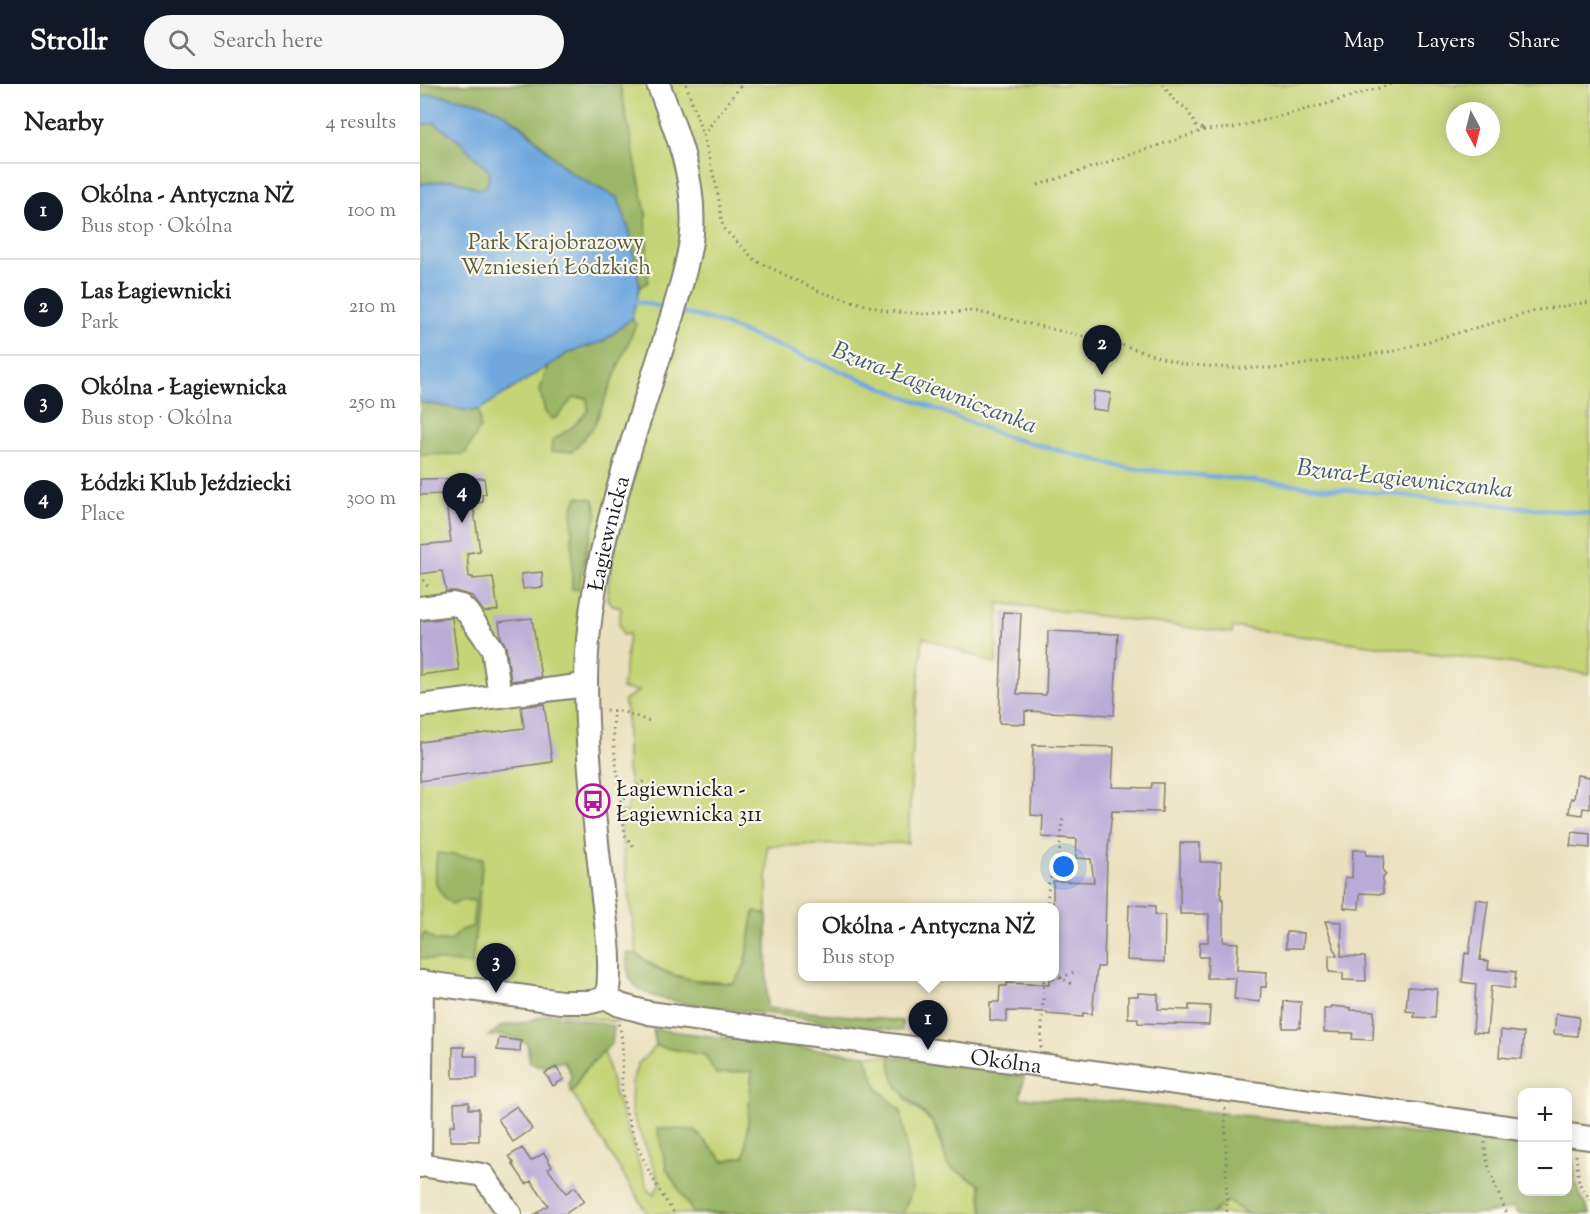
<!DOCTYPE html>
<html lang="en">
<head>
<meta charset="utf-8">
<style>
  :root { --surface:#fff; --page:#f6f6f6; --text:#222; --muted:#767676; --line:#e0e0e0; --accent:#111827 }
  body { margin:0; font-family:"Sorts Mill Goudy",serif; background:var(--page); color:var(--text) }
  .controls { position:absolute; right:18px; bottom:18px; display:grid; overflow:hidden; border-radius:12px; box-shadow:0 3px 15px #0003 }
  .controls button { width:54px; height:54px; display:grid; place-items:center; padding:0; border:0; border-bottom:2px solid var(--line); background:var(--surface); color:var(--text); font:30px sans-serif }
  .compass { position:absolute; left:1026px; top:18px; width:54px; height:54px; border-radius:50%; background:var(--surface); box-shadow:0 3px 15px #0003; rotate:173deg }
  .you { position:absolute; left:644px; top:783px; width:21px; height:21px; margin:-15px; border:4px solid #fff; border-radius:50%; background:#1a73e8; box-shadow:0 0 0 9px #1a73e833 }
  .badge { display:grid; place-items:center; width:39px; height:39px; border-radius:50%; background:var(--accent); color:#fff; font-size:20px; font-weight:700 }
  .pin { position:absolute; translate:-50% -50px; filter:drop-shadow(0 2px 3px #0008) }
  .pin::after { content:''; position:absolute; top:32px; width:21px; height:18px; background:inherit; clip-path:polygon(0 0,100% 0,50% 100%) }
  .popup { position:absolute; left:378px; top:819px; width:261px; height:78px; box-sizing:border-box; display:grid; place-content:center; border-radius:12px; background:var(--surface); filter:drop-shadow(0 2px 4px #0005); font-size:20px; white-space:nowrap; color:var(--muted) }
  .popup b { font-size:22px; color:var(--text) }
  .popup::after { content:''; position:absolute; left:50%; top:100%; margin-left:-12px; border:12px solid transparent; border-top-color:var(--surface) }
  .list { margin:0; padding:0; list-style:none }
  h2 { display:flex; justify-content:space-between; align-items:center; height:78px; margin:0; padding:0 24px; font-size:26px }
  h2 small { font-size:20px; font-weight:400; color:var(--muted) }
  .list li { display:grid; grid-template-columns:39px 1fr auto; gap:18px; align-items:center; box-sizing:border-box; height:96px; padding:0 24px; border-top:2px solid var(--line) }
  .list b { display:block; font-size:22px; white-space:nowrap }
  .list p { margin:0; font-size:20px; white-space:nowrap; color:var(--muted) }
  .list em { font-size:20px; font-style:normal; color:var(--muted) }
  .icon { flex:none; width:33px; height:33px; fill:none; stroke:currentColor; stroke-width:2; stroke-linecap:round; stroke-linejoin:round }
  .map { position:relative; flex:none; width:1170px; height:1130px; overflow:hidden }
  header { display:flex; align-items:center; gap:36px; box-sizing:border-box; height:84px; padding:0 30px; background:var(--accent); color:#fff }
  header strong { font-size:28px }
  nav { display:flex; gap:33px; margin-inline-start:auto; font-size:21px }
  .search { width:420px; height:54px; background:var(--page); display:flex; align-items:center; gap:15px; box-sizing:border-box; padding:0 21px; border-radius:33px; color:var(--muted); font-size:22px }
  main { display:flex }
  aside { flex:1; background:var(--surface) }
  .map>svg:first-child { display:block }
</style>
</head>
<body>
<header>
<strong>Strollr</strong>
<div class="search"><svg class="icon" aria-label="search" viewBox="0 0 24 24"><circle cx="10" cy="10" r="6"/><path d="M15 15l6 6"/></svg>Search here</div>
<nav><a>Map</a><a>Layers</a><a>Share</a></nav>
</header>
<main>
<aside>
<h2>Nearby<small>4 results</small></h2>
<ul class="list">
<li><span class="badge">1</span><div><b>Okólna - Antyczna NŻ</b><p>Bus stop · Okólna</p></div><em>100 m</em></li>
<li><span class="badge">2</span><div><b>Las Łagiewnicki</b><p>Park</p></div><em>210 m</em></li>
<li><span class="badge">3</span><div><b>Okólna - Łagiewnicka</b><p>Bus stop · Okólna</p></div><em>250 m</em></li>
<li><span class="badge">4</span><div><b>Łódzki Klub Jeździecki</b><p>Place</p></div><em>300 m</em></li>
</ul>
</aside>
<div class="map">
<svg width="1170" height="1130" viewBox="0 0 1170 1130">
  <rect width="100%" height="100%" fill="#fbf7ec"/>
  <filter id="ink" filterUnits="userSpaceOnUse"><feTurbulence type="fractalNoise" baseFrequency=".0167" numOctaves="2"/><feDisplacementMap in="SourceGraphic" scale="12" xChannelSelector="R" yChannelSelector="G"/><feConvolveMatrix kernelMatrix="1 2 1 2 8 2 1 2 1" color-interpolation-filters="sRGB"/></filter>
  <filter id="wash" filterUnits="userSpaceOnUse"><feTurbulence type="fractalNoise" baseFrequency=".008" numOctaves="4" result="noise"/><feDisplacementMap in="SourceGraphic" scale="24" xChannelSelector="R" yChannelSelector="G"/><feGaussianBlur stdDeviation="1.35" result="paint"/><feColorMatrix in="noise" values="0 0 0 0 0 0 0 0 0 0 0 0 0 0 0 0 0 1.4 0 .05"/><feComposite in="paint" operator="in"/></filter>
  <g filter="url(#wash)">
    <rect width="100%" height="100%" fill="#e9e1be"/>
    <path fill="#c5d477" stroke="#70784a" stroke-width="1.5" fill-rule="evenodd" d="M0,0H1170V590L813,543L812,549L579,519L576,580L503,553L494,643L488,759L347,762V830L334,828L325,881L314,899C274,897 249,895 217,870L198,728L207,727V721L218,711L211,704L207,685V634L204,616L219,607L202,605L209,550L203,551L199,541L201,524L193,521L187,515L191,478L218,380L214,378L157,577L197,938L0,907ZM1035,27H1071V63H1035Z
      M236,962L285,971L296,990L332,987L325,1072L304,1077L274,1046L308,1130H228L152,1009L164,987L184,966L194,1007L228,1106L234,1111L240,1098L211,1028L212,996L218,980Z
      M445,971L470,972L486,1016L513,1039L528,1082L560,1100L563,1130H482L492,1107L481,1027L458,1005Z
      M808,1117L827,1130H791Z"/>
    <path fill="#9cb668" stroke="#5c6942" stroke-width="1.5" d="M0,0H200L226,130L228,198L220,203L210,149L197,114L151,89L129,70L110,48L88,32L66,21L12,10L0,13Z
      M15,38L40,58L70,88L67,102L58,105L33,95L0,100V41Z
      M212,234L216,240L174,342L153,367L131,368L132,357L152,343L168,327L167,314H153L137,333L132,335L125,328L120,306L128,281L150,268L184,257Z
      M0,318L50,327L59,326L60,344L45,370L0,371Z
      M157,413L174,415L177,429L167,464L158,506L152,505V425Z
      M17,769L63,774L52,881L0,874V858L4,849L16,857H31L41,846L52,843L55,817L44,816L31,820C11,802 15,795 17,769Z
      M334,827L347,830V924L482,937V947L264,919C244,915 215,912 208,889C207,883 207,876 206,869L217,870L234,883L255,892L285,898L314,899L325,881Z
      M128,930L194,942L192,959L164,987L151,1009L149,1001L151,991L144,977L121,982L110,979L107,959L84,951L68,952L82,942L106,938Z
      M233,945L445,971L458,1005L481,1027L492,1107L482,1130L273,1129L247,1086L237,1044L274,1046L304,1077L325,1072L332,987L296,990L285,971L236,962Z
      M470,972L604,993L600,1014L687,1017L1102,1061V1108H1148V1071L1153,1075L1156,1102L1170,1130H1098L1094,1123L1066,1130H827L808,1117L791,1130H563L560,1100L528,1082C524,1070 519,1046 511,1037C490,1013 471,1010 470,972Z"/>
    <path fill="#6fa8de" stroke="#46627d" stroke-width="1.5" d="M12,10C29,13 49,15 66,21C103,34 120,64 149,87C163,98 182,105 198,114L210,149L220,203L212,234L184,257L150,268L59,326L50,327L0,318V100L33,95L58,105L67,102L70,88L40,58L15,39L0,41V13Z"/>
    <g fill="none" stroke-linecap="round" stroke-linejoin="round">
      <path stroke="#6fa8de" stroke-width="4.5" d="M211,216L246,224
        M260,228L295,237L584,352L706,384L1170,430"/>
    </g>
    <g id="blocks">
      <path fill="#b9abd8" d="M674,307L691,309L688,327L672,325Z
        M64,394L66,410H62L63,418L53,420L60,467L47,469L49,493H53V495L73,493L78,526L64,528L52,512L35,507H26L22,487L0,490V461L31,458L25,410L0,411V395Z
        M122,488L123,503L103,505L101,490Z
        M583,528L601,529L597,610L626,611L628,547L698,550L694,631L605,627V640L579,639Z
        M32,534L39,586L0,591V537Z
        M112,534L121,593L91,597L86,563L81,553L79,538Z
        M124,620L132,678L0,697V658L104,644L101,623Z
        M613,661L694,663L692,703L731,704L732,699H743L742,728L692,727L687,775L684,883H677L672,930L663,929V933L627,930V928L587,927V938L570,936V918H579L580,902H586L587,899L629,901V895H634L633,797L674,798L671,775L656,774L657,755L622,753L623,732L611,731Z
        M1157,691L1170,693V725L1163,724L1162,731L1149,729L1151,714L1154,715Z
        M1152,748L1170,750V764L1150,762Z
        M760,759H780V778H801V815H803V858L818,859L817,886L847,888L846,903H841L840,918L814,915L816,894H787L788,873H779L780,858H788L789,830H760Z
        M933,766H946V771L964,772L963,787L966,790L963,794V810L940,809L939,825L924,824L925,793L932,794Z
        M1056,815L1068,817L1060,876L1069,877L1068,885L1096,888L1094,905L1071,902L1067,949L1053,948L1056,900L1042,898L1045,869L1049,870Z
        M709,821L735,822V831H745L744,878L707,876Z
        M905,837L922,838L921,872L945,873L946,897L923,896V889L909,888V871L917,872Z
        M866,848L884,849L883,864H866Z
        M988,903L1017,905L1015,934L994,933L995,928L986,927Z
        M718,909L738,910V925L769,926V921L790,922L789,941L718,939V934H708V912H718Z
        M864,917L881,918L880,944H863Z
        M911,922L931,924V926L954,927L953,956L932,955L933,949L904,948V925H911Z
        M1136,930L1159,933L1157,952L1134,950Z
        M1081,946L1104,949L1102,975L1079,973Z
        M79,954L101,957L100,968L77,966Z
        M33,963H45L44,972H57V994H33Z
        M136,983L144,995L133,1002L125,989Z
        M49,1018V1025H59V1057H30V1041H35L34,1019Z
        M97,1022L112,1045L93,1058L78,1035Z
        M102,1064L111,1077L124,1069L132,1082L128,1085L146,1109L155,1103L164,1117L145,1130H115L128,1121L111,1097L106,1100L92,1079H94L89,1072Z"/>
    </g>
  </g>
  <g filter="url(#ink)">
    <use href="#blocks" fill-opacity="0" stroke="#827e6d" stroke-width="1.5"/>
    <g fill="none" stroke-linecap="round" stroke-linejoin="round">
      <g stroke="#827e6d" stroke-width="26">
        <g id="minor">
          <path d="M0,524L32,520L41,522L47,528L73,565L80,612"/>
          <path d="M0,622L166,601"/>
          <path id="s1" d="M0,898L141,918H171L187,914L200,921L229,929L1102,1045"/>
          <path id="s2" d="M187,914C193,875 185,835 181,796C174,730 166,663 166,596C167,466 222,336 258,212C264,191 270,170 272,149C276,96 257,48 238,0"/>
          <path d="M1148,1051L1170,1054"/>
          <path d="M1,1081L63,1091L90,1130"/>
          <path d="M0,1082L2,898"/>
        </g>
      </g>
      <path stroke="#827e6d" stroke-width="3" stroke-dasharray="1.5 4.5" stroke-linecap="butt" d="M266,0L283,51L297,105L303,144L336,177L403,209L467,227L504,230L554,227L705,262L761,280L812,284H859L974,267L1119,226L1170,218
        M743,0L755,17L767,25L776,42L783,45
        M283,51L322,0
        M618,101L785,46L813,44L903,21L972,0
        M3,496L10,505
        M186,626L193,627L194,663L205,751L213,762
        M193,627C207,626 217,635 232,637
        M202,720L205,714L226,695
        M627,824L629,796L636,787L639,771L643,735
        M634,890L652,900
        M641,894L654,888
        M199,940C205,961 201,984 202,1005C205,1042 233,1101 255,1130
        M621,964L624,892
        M805,1024L807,1130
        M1065,1058C1065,1083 1078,1107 1087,1130
        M1156,1071L1159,1099L1170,1116"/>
      <use href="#minor" stroke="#fff" stroke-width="22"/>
    </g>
  </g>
  <defs>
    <g id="bus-ring" transform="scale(1.725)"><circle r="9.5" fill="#fbf7ec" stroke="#b5179e" stroke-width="1.5"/><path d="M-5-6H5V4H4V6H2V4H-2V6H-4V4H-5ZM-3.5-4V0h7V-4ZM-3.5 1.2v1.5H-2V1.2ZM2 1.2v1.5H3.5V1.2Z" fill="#b5179e"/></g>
  </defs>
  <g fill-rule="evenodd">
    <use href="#bus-ring" x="173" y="717"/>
  </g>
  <g text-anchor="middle" stroke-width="4.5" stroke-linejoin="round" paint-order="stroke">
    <g font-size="22" fill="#575c3c" stroke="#fbf7ec">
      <text x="136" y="165">Park Krajobrazowy<tspan x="136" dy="25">Wzniesień Łódzkich</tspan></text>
    </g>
    <g font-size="22" fill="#1c1c1c" stroke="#fbf7ec">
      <text dy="8" stroke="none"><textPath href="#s2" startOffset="468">Łagiewnicka</textPath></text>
      <text dy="8" stroke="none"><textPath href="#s1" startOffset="594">Okólna</textPath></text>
    </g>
    <g font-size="22" fill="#1c1c1c" stroke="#fbf7ec" text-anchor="start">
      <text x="196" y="712">Łagiewnicka -<tspan x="196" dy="25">Łagiewnicka 311</tspan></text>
    </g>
    <g font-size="24" font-style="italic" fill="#415b73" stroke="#fbf7ec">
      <text transform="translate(515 303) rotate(21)" y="8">Bzura-Łagiewniczanka</text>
      <text transform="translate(985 394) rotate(6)" y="8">Bzura-Łagiewniczanka</text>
    </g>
  </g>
</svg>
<div class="controls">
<button>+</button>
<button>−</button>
</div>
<svg class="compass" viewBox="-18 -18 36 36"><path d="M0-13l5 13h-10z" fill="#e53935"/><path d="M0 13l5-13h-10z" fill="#767676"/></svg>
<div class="you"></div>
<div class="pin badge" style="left:508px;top:966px">1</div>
<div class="popup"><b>Okólna - Antyczna NŻ</b>Bus stop</div>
<div class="pin badge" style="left:682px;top:291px">2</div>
<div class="pin badge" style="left:76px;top:909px">3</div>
<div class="pin badge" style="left:42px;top:439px">4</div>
</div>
</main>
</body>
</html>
